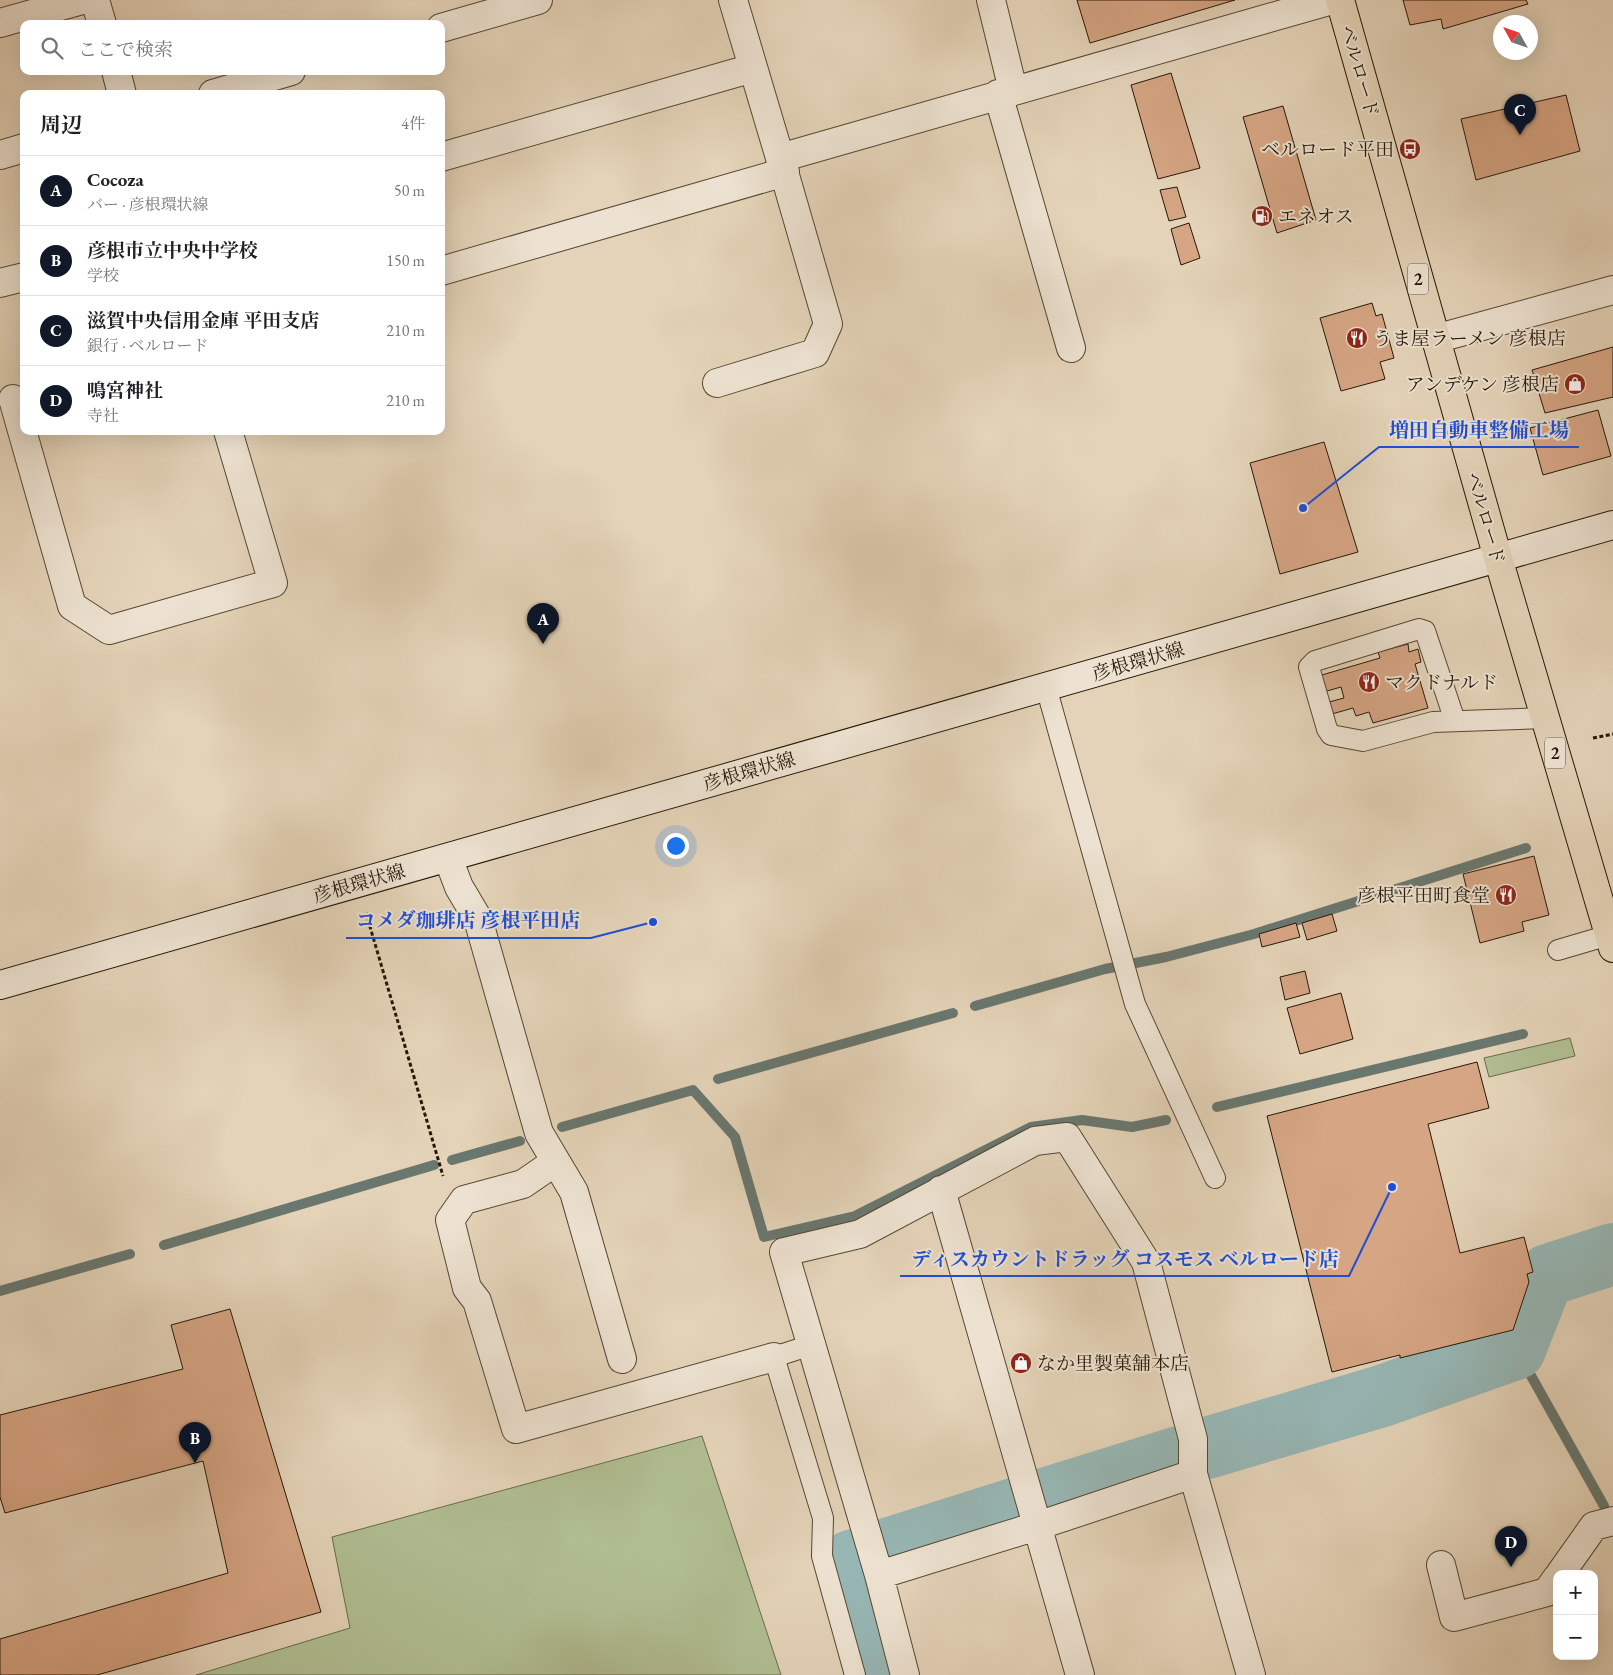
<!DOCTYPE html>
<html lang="ja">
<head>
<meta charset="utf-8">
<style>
  :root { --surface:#fff; --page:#f6f6f6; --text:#202124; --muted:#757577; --line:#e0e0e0; --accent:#111827 }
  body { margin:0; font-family:"EB Garamond","Noto Serif JP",serif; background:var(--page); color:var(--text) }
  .controls { position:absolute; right:15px; bottom:15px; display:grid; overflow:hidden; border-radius:10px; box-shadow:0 5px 20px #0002 }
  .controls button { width:45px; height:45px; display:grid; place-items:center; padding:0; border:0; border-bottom:1px solid var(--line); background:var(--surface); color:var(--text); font:25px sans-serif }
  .compass { position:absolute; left:1493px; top:15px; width:45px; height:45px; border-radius:50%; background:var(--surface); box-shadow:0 5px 20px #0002; rotate:310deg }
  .you { position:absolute; left:675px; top:845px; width:18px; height:18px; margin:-12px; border:4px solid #fff; border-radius:50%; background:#1a73e8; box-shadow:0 0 0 8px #1a73e833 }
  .badge { display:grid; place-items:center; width:32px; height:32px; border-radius:50%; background:var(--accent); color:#fff; font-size:16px; font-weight:700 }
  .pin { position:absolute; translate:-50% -41px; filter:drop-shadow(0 1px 2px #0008) }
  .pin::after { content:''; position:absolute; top:26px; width:18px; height:15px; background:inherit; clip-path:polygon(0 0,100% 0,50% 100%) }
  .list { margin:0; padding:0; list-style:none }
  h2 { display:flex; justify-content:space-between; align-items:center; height:65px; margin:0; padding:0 20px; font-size:21px }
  h2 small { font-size:16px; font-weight:400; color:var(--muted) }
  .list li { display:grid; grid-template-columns:32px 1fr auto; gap:15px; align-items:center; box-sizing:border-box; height:70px; padding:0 20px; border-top:1px solid var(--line) }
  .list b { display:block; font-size:19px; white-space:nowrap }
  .list p { margin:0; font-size:16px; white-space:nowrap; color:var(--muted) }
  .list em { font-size:16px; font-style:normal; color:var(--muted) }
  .icon { flex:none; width:28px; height:28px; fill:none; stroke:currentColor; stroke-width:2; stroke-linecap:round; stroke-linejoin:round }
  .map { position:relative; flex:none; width:1613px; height:1675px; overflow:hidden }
  .search { position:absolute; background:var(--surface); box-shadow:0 5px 20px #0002; left:20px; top:20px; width:425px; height:55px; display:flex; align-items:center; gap:12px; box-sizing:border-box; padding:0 18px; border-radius:10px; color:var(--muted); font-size:19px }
  .panel { position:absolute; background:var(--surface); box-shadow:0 5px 20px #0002; left:20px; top:90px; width:425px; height:345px; border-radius:10px }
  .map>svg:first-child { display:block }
</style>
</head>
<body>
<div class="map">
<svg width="1613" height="1675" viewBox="0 0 1613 1675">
  <rect width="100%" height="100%" fill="#e4d3b8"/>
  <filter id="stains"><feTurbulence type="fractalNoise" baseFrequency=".004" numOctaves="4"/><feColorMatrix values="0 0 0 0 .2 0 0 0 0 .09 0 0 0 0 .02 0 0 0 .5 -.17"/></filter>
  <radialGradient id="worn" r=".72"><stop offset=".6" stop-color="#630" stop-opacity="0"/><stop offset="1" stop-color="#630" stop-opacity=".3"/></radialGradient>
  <path fill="#b0be92" stroke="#6a6b4c" d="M1570,1038L1575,1056L1489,1077L1484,1058Z
    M702,1436L781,1675H196L350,1628L332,1537Z"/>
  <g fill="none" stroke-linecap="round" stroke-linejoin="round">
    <path stroke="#69776f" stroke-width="10" d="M975,1006L1105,969L1166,957L1254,934L1526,848
      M718,1079L953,1013
      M1217,1107L1523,1034
      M562,1127L693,1090L735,1137L764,1237L855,1216L1031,1127L1082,1120L1132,1127L1166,1120
      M452,1160L520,1141
      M164,1245L434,1165
      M0,1291L130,1254
      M1504,1353L1525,1365L1604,1506"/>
    <path stroke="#97b7b5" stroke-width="62" d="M1207,1448L1382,1396L1515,1349L1542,1280L1548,1275L1613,1254
      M1044,1499L1179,1457
      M887,1549L1020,1507
      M861,1558L851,1561L884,1675"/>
  </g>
  <path fill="#d6a584" stroke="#251807" d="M1077,0H1235L1090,43Z
    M1403,0H1526L1528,4L1443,29L1441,19L1410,25Z
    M1171,73L1200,168L1158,179L1131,85Z
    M1566,95L1580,151L1476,180L1461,119Z
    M1283,106L1316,220L1277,233L1243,117Z
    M1177,187L1186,217L1169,221L1160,190Z
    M1189,223L1200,258L1181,265L1171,229Z
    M1372,303L1376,316L1382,314L1394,358L1380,362L1385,379L1341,391L1320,318Z
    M1613,347V397L1545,413L1532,370Z
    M1598,410L1611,456L1543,475L1530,428Z
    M1324,442L1358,552L1280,574L1250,463Z
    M1408,644L1409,652L1418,649L1421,662L1415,664L1428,708L1373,723L1369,712L1356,716L1353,708L1332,714L1329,702L1344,698L1341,687L1320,693L1315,677L1380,658L1378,652Z
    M1534,856L1549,915L1522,922L1524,931L1480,943L1463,874Z
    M1332,914L1337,931L1307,940L1302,923Z
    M1296,923L1300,937L1262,947L1259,934Z
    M1305,971L1310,993L1285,1000L1280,977Z
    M1341,993L1353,1039L1300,1054L1287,1008Z
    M1477,1062L1489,1108L1428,1124L1460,1253L1524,1237L1533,1272L1527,1274L1529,1282L1513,1330L1400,1358V1355L1332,1372L1267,1116Z
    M230,1309L321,1612L97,1675H0V1639L228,1573L203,1461L5,1513L0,1497V1415L183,1369L171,1325Z"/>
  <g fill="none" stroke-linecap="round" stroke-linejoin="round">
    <g stroke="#554733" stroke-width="22">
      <path id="lane" d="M1046,687L1135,1004L1215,1178
        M1455,721L1425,631L1419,629L1315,661L1309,667L1327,729L1331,735L1363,741L1433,722L1544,718
        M1558,950L1609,935
        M811,1345L774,1357L823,1518L822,1556L855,1675"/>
    </g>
    <g stroke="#554733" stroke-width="30">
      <path id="street" d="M95,0L102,24
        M733,0L780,158L1332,0
        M991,0L1013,90
        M0,23L82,0
        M441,28L538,0
        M116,71L122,94
        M213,94L291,71
        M998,94L1071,348
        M0,155L24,148
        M441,157L753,68
        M441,271L785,172
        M0,283L24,277
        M1435,339L1613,290
        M717,383L815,353L828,324L780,158
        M13,399L72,606L109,630L273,583L228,431
        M448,858L459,887L478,919L539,1133L574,1192L622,1359
        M555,1162L523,1184L464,1200L450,1220L467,1288L477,1301L516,1429L774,1357
        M941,1190L1080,1675
        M1441,1565L1454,1617L1547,1592L1557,1578
        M1560,1574L1594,1526L1613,1521
        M879,1575L1037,1526L1193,1474
        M905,1675L879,1575L784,1252L860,1234L1035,1141L1067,1137L1146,1262L1193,1439V1474L1251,1675"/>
    </g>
    <g stroke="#251807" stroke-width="30">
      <path id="secondary" d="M0,985L1613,525"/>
    </g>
    <g stroke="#251807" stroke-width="30">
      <path id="primary" d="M1340,0L1498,558L1613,948"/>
    </g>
    <path stroke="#251807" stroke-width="3" stroke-dasharray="4 2.5" stroke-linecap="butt" d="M1593,738L1613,734
      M366,913L443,1176"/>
    <use href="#lane" stroke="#ede2d1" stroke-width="20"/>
    <use href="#street" stroke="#ede2d1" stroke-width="28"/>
    <use href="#secondary" stroke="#ede2d1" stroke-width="28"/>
    <use href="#primary" stroke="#e4d3b8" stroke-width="28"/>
  </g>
  <defs>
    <g id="bus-disc" transform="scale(1.125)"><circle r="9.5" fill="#8f2418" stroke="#ede2d1"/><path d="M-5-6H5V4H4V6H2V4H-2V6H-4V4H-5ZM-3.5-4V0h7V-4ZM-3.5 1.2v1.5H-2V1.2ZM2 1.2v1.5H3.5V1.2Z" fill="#fff"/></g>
    <g id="fuel-disc" transform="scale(1.125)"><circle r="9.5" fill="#8f2418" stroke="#ede2d1"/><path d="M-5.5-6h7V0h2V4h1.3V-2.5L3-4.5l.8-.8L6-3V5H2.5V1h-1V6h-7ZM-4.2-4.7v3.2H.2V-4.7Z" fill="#fff"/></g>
    <g id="restaurant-disc" transform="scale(1.125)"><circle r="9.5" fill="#8f2418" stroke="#ede2d1"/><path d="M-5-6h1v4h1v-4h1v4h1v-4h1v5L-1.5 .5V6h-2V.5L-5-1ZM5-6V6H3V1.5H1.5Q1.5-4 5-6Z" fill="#fff"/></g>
    <g id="shop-disc" transform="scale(1.125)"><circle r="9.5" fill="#8f2418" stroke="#ede2d1"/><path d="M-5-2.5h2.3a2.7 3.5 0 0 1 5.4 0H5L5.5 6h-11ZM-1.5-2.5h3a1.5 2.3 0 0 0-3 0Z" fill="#fff"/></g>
  </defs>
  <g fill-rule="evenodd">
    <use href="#bus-disc" x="1410" y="149"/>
    <use href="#fuel-disc" x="1262" y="216"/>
    <use href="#restaurant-disc" x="1357" y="338"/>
    <use href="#shop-disc" x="1575" y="384"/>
    <use href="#restaurant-disc" x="1369" y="682"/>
    <use href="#restaurant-disc" x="1506" y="895"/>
    <use href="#shop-disc" x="1021" y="1363"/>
  </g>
  <g text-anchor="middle" stroke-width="4" stroke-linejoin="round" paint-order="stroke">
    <g fill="#ede2d1" stroke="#615544" stroke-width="1">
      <rect x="1408" y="263.5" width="20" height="31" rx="4"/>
      <rect x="1545" y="737.5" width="20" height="31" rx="4"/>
    </g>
    <g font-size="18" font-weight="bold" fill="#251807">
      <text x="1418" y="285">2</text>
      <text x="1555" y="759">2</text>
    </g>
    <g font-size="19" fill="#251807" stroke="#ede2d1">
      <text transform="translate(1360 71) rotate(74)" y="7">ベルロード</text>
      <text transform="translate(1486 518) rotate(74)" y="7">ベルロード</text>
      <text transform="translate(1138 661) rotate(-16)" y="7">彦根環状線</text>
      <text transform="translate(749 771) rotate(-16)" y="7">彦根環状線</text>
      <text transform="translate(359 883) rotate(-16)" y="7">彦根環状線</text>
    </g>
    <g font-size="19" fill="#251807" stroke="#ede2d1" text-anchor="start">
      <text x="1394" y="156" text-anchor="end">ベルロード平田</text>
      <text x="1278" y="223">エネオス</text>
      <text x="1373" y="345">うま屋ラーメン 彦根店</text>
      <text x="1559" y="391" text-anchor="end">アンデケン 彦根店</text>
      <text x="1385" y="689">マクドナルド</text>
      <text x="1490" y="902" text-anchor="end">彦根平田町食堂</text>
      <text x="1037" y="1370">なか里製菓舗本店</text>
    </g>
  </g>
  <path fill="none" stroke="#1d4ed8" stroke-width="2" d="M1303 508L1379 447H1579M653 922L591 938H346M1392 1187L1349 1276H900"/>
  <g fill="#1d4ed8" stroke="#ede2d1" stroke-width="2">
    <circle cx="1303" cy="508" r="5"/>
    <circle cx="653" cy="922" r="5"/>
    <circle cx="1392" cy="1187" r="5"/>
  </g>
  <g font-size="20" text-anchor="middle" font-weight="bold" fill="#1d4ed8" stroke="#ede2d1" stroke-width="4" stroke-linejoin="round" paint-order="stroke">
    <text x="1479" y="437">増田自動車整備工場</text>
    <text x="468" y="927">コメダ珈琲店 彦根平田店</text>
    <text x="1125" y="1266">ディスカウントドラッグ コスモス ベルロード店</text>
  </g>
  <rect width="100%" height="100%" filter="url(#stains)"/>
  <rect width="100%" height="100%" fill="url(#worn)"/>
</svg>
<div class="controls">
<button>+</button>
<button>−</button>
</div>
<svg class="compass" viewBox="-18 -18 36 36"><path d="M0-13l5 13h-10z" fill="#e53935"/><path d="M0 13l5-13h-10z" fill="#757577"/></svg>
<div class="you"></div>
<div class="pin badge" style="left:543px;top:644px">A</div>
<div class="pin badge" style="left:195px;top:1463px">B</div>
<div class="pin badge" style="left:1520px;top:135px">C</div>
<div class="pin badge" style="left:1511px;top:1567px">D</div>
<div class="search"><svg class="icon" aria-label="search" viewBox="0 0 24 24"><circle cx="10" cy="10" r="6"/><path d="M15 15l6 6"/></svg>ここで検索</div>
<section class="panel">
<h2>周辺<small>4件</small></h2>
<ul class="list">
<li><span class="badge">A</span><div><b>Cocoza</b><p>バー · 彦根環状線</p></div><em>50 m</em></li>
<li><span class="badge">B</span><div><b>彦根市立中央中学校</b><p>学校</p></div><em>150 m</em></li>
<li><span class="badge">C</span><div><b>滋賀中央信用金庫 平田支店</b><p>銀行 · ベルロード</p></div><em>210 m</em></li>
<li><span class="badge">D</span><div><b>鳴宮神社</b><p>寺社</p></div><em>210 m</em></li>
</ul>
</section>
</div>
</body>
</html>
